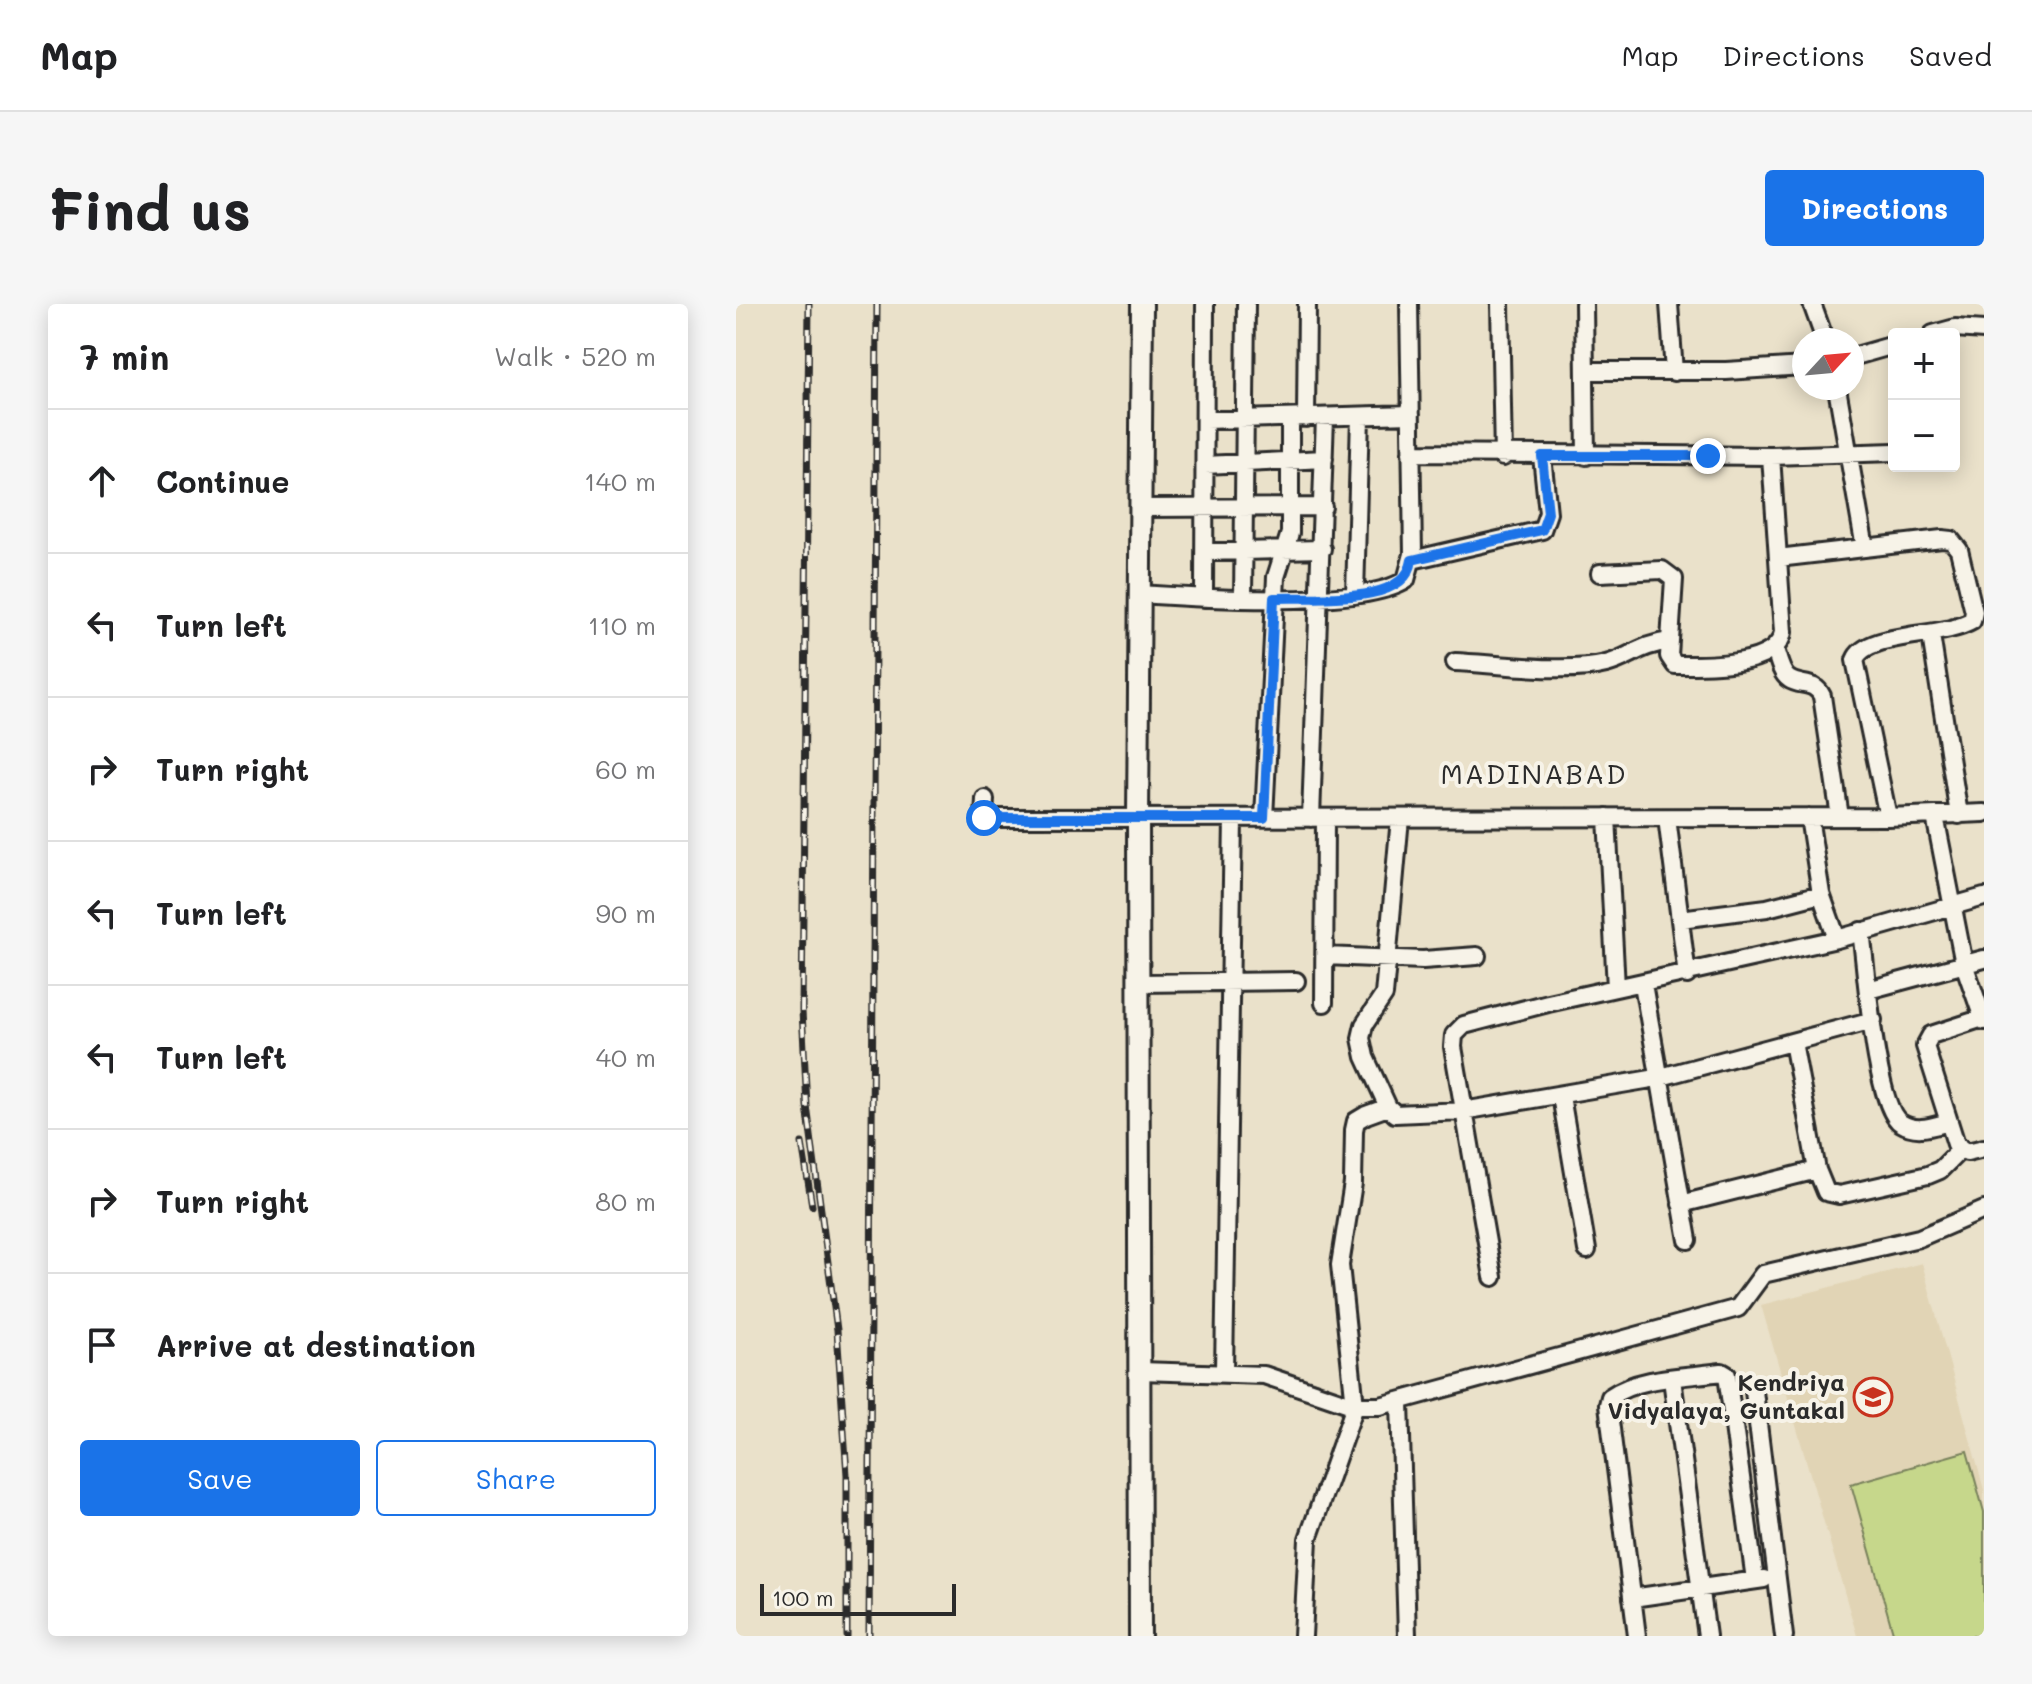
<!DOCTYPE html>
<html lang="en">
<head>
<meta charset="utf-8">
<style>
  :root { --surface:#fff; --page:#f6f6f6; --text:#202124; --muted:#757577; --line:#e0e0e0; --accent:#1a73e8 }
  body { margin:0; font-family:Mali,sans-serif; background:var(--page); color:var(--text) }
  .controls { position:absolute; right:24px; top:24px; display:grid; overflow:hidden; border-radius:8px; box-shadow:0 4px 20px #0003 }
  .controls button { width:72px; height:72px; display:grid; place-items:center; padding:0; border:0; border-bottom:2px solid var(--line); background:var(--surface); color:var(--text); font:40px sans-serif }
  .compass { position:absolute; left:1056px; top:24px; width:72px; height:72px; border-radius:50%; background:var(--surface); box-shadow:0 4px 20px #0003; rotate:64deg }
  .scale { position:absolute; left:24px; bottom:20px; width:196px; box-sizing:border-box; padding-left:8px; border:4px solid #2b2b2b; border-top:0; font-size:22px; line-height:28px; white-space:nowrap; color:#2b2b2b; -webkit-text-stroke:6px #f7f3e8; paint-order:stroke }
  .stop { position:absolute; width:24px; height:24px; margin:-18px; border:6px solid #1a73e8; border-radius:50%; background:#fff }
  .stop.end { background:#1a73e8; border-color:#fff; box-shadow:0 2px 8px #0008 }
  .list { margin:0; padding:0; list-style:none }
  h2 { display:flex; justify-content:space-between; align-items:center; height:104px; margin:0; padding:0 32px; font-size:34px }
  h2 small { font-size:26px; font-weight:400; color:var(--muted) }
  .list li { display:grid; grid-template-columns:52px 1fr auto; gap:24px; align-items:center; box-sizing:border-box; height:144px; padding:0 32px; border-top:2px solid var(--line) }
  .list b { display:block; font-size:30px; white-space:nowrap }
  .list em { font-size:26px; font-style:normal; color:var(--muted) }
  .actions { display:flex; gap:16px; padding:24px 32px }
  .actions a { flex:1; padding:18px 0; border:2px solid var(--accent); border-radius:8px; text-align:center; font-size:28px; color:var(--accent) }
  .actions .main { background:var(--accent); color:#fff }
  .icon { flex:none; width:44px; height:44px; fill:none; stroke:currentColor; stroke-width:2; stroke-linecap:round; stroke-linejoin:round }
  .map { position:relative; flex:none; width:1248px; height:1332px; overflow:hidden; border-radius:8px }
  header { display:flex; align-items:center; gap:48px; box-sizing:border-box; height:112px; padding:0 40px; background:var(--surface); border-bottom:2px solid var(--line) }
  header strong { font-size:38px }
  nav { display:flex; gap:44px; margin-inline-start:auto; font-size:28px }
  .intro { display:flex; align-items:center; justify-content:space-between; box-sizing:border-box; height:192px; padding:0 48px }
  h1 { margin:0; font-size:56px }
  .button { padding:20px 36px; border-radius:8px; background:var(--accent); color:#fff; font-size:28px; font-weight:700 }
  main { display:flex; gap:48px; padding:0 48px }
  aside { flex:1; background:var(--surface); border-radius:8px; box-shadow:0 4px 20px #0003 }
  .map>svg:first-child { display:block }
</style>
</head>
<body>
<header>
<strong>Map</strong>
<nav><a>Map</a><a>Directions</a><a>Saved</a></nav>
</header>
<div class="intro"><h1>Find us</h1><a class="button">Directions</a></div>
<main>
<aside>
<h2>7 min<small>Walk · 520 m</small></h2>
<ul class="list">
<li><svg class="icon" aria-label="ahead" viewBox="0 0 24 24"><path d="M12 20V5M6 11l6-6 6 6"/></svg><div><b>Continue</b></div><em>140 m</em></li>
<li><svg class="icon" aria-label="left" viewBox="0 0 24 24"><path d="M17 20v-9H6M10 6l-5 5 5 5"/></svg><div><b>Turn left</b></div><em>110 m</em></li>
<li><svg class="icon" aria-label="right" viewBox="0 0 24 24"><path d="M7 20v-9h11M14 6l5 5-5 5"/></svg><div><b>Turn right</b></div><em>60 m</em></li>
<li><svg class="icon" aria-label="left" viewBox="0 0 24 24"><path d="M17 20v-9H6M10 6l-5 5 5 5"/></svg><div><b>Turn left</b></div><em>90 m</em></li>
<li><svg class="icon" aria-label="left" viewBox="0 0 24 24"><path d="M17 20v-9H6M10 6l-5 5 5 5"/></svg><div><b>Turn left</b></div><em>40 m</em></li>
<li><svg class="icon" aria-label="right" viewBox="0 0 24 24"><path d="M7 20v-9h11M14 6l5 5-5 5"/></svg><div><b>Turn right</b></div><em>80 m</em></li>
<li><svg class="icon" aria-label="arrive" viewBox="0 0 24 24"><path d="M6 21V4h12l-3 4 3 4H6"/></svg><div><b>Arrive at destination</b></div></li>
</ul>
<div class="actions"><a class="main">Save</a><a>Share</a></div>
</aside>
<div class="map">
<svg width="1248" height="1332" viewBox="0 0 1248 1332">
  <rect width="100%" height="100%" fill="#eae1ca"/>
  <filter id="ink" filterUnits="userSpaceOnUse"><feTurbulence type="fractalNoise" baseFrequency=".0125" numOctaves="2"/><feDisplacementMap in="SourceGraphic" scale="16" xChannelSelector="R" yChannelSelector="G"/><feConvolveMatrix kernelMatrix="1 2 1 2 8 2 1 2 1" color-interpolation-filters="sRGB"/></filter>
  <g filter="url(#ink)">
    <path fill="#e1d4b5" d="M1186,959L1248,1186V1332H1121L1025,1001Z"/>
    <path fill="#c6d78b" stroke="#78815b" stroke-width="2" d="M1231,1147L1248,1208V1332H1158L1115,1180Z"/>
    <g fill="none" stroke-linecap="round" stroke-linejoin="round">
      <g stroke="#2b2b2b" stroke-width="22">
        <path id="minor" d="M764,0L767,153
          M848,0L850,152
          M933,0L938,68
          M1076,0L1089,36
          M1197,30L1219,24L1248,26
          M1116,53L1158,41
          M849,67H990L1068,62
          M1101,84L1129,244
          M570,114L571,0
          M470,116L675,110
          M675,149L1035,152L1158,148
          M469,161L588,155
          M405,204L587,203
          M470,248L586,245
          M1042,254L1206,235L1215,236L1223,246L1238,308L1236,317C1206,335 1130,327 1119,356L1152,513
          M676,256L806,226L812,209L806,152
          M864,269L926,266L938,275L933,352L939,361C968,361 1041,364 1047,328L1035,152
          M404,290C461,294 626,305 670,276L677,250L673,0
          M619,291L624,112
          M468,294L469,0
          M507,295L510,0
          M1195,331L1223,511
          M1039,345C1042,354 1045,370 1053,375C1065,383 1078,376 1086,392L1104,513
          M719,358C761,360 831,370 870,360C894,354 903,341 934,337
          M249,495L248,514L1152,513L1248,509
          M1199,512L1228,660L1248,717
          M871,513L880,684
          M1073,513L1085,590L1101,635
          M528,514L540,273L554,229V114
          M575,514L589,113
          M664,514L648,691L628,721L625,734L629,753L652,803L659,810L727,807L921,774L1137,716
          M931,514L951,671
          M944,615L1031,604L1085,590
          M1125,627C1130,661 1139,803 1165,819C1181,829 1197,822 1213,818
          M589,652L687,656L741,652
          M403,679L560,677
          M907,680L952,936
          M1132,686L1248,655
          M588,699L589,514
          M1247,714L1195,731L1189,742L1220,840L1231,848L1248,844
          M1057,738L1081,866L1090,888L1103,891L1192,871L1204,866L1224,846
          M825,792L851,946
          M945,900L1081,866
          M757,973L717,743L718,731L728,721L812,699L1101,635L1248,593
          M404,1067L528,1071L619,1102H644L1002,1004L1027,970L1183,934L1248,906
          M488,1067L497,515
          M936,1075L971,1332
          M1018,1087L1048,1332
          M664,1098L671,1332
          M896,1294L1028,1275
          M567,1332L572,1235L619,1102L604,961L617,879L618,826L620,817L630,811L652,803
          M901,1332L872,1101L874,1093C903,1072 952,1073 986,1068L991,1071L1019,1276"/>
      </g>
      <g stroke="#2b2b2b" stroke-width="26">
        <path id="tertiary" d="M404,1332L402,514L406,0"/>
      </g>
      <use href="#minor" stroke="#f7f3e8" stroke-width="16"/>
      <use href="#tertiary" stroke="#f7f3e8" stroke-width="20"/>
      <g stroke="#2b2b2b" stroke-width="7">
        <path id="rail" d="M73,0L66,707L71,802L101,1026L111,1171V1332
          M66,839L76,902
          M133,1332L141,0"/>
      </g>
      <use href="#rail" stroke="#f7f3e8" stroke-width="4" stroke-dasharray="12" stroke-linecap="butt"/>
    </g>
  </g>
  <g fill="none" stroke-linecap="round" stroke-linejoin="round" filter="url(#ink)">
    <path stroke="#1a73e8" stroke-width="10" d="M248,514H528L538,294C576,292 670,303 676,256L806,226L812,209L806,152H972"/>
  </g>
  <defs>
    <g id="school-ring" transform="scale(2)"><circle r="9.5" fill="#f7f3e8" stroke="#c8321e" stroke-width="1.5"/><path d="M0-5L7-2L0 1L-7-2ZM-4 1L0 2.5L4 1V4Q0 6-4 4Z" fill="#c8321e"/></g>
  </defs>
  <g fill-rule="evenodd">
    <use href="#school-ring" x="1137" y="1093"/>
  </g>
  <g text-anchor="middle" stroke-width="8" stroke-linejoin="round" paint-order="stroke">
    <g font-size="24" font-weight="bold" fill="#2b2b2b" stroke="#f7f3e8" text-anchor="end">
      <text x="1109" y="1087">Kendriya<tspan x="1109" dy="28">Vidyalaya, Guntakal</tspan></text>
    </g>
    <g font-size="28" letter-spacing="2" fill="#2b2b2b" stroke="#f7f3e8">
      <text x="798" y="480">MADINABAD</text>
    </g>
  </g>
</svg>
<div class="controls">
<button>+</button>
<button>−</button>
</div>
<svg class="compass" viewBox="-18 -18 36 36"><path d="M0-13l5 13h-10z" fill="#e53935"/><path d="M0 13l5-13h-10z" fill="#757577"/></svg>
<div class="scale">100 m</div>
<div class="stop" style="left:248px;top:514px"></div>
<div class="stop end" style="left:972px;top:152px"></div>
</div>
</main>
</body>
</html>
